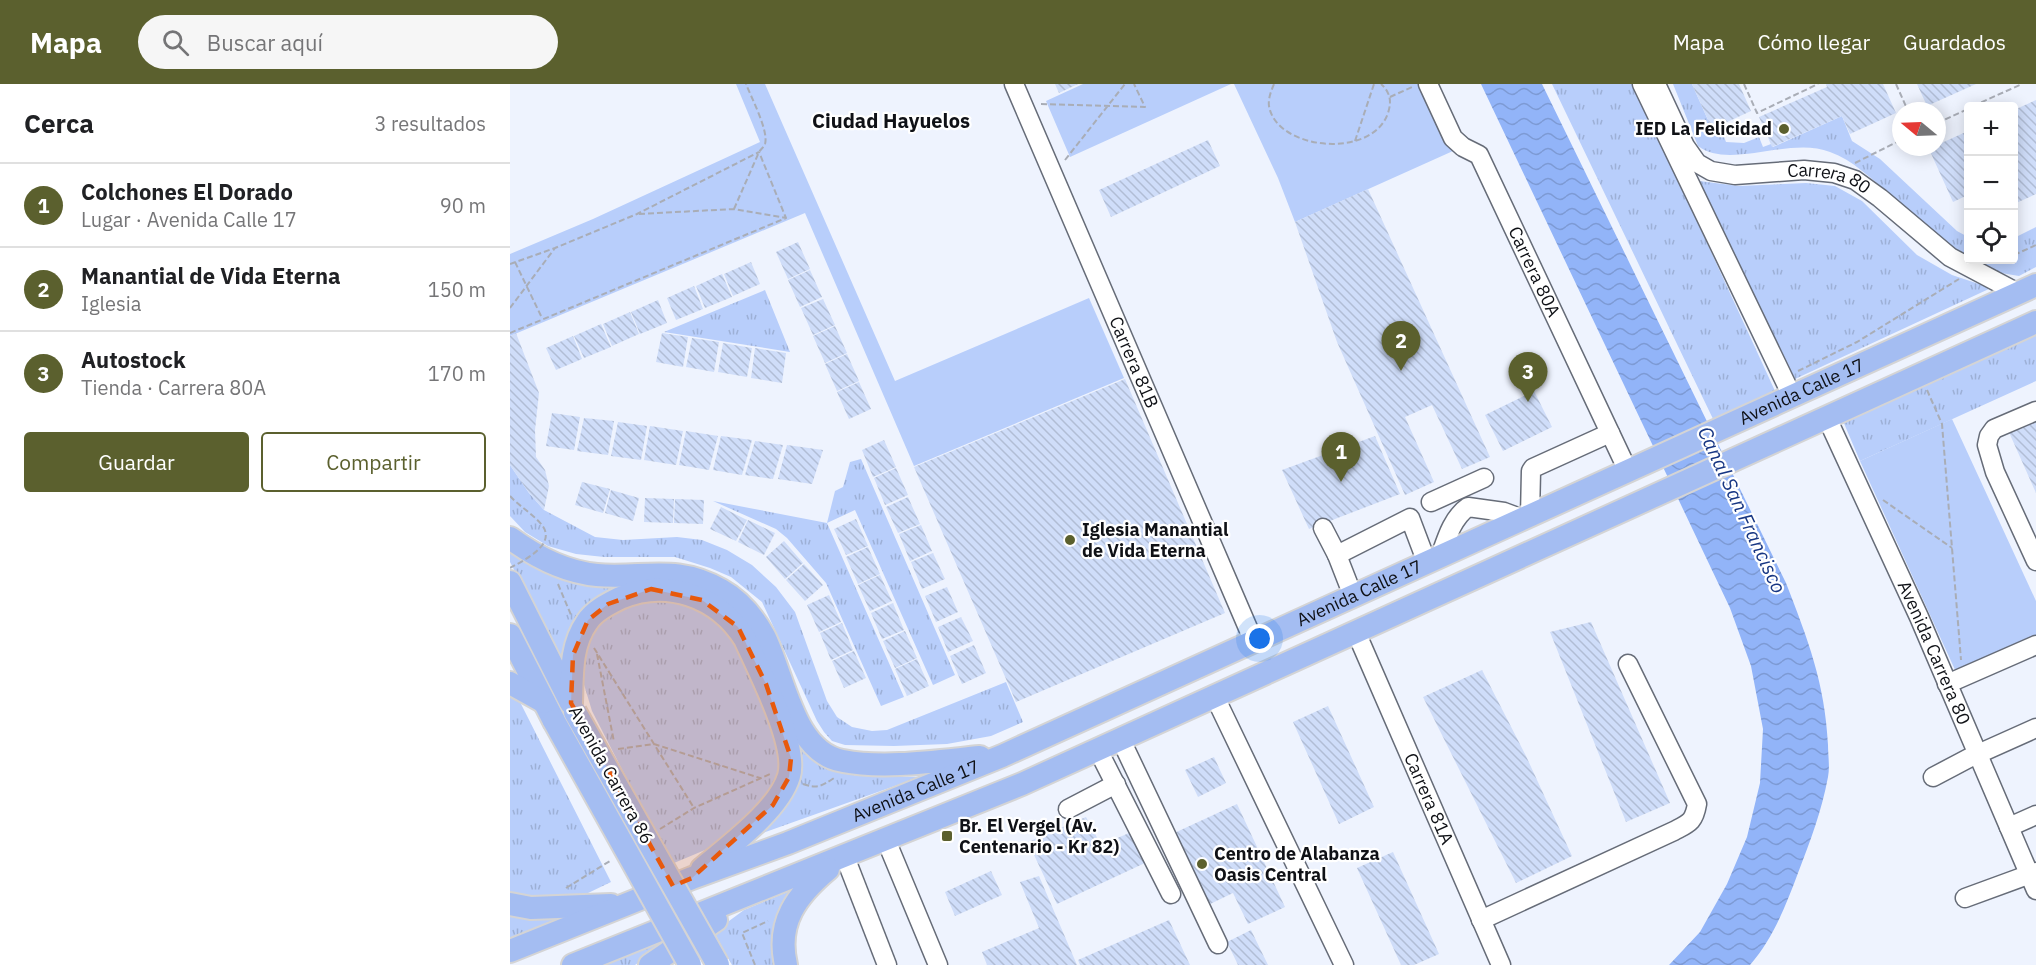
<!DOCTYPE html>
<html lang="es">
<head>
<meta charset="utf-8">
<style>
  :root { --surface:#fff; --page:#f6f6f6; --text:#202124; --muted:#757577; --line:#e0e0e0; --accent:#5b602e }
  body { margin:0; font-family:"IBM Plex Sans",sans-serif; background:var(--page); color:var(--text) }
  .controls { position:absolute; right:18px; top:18px; display:grid; overflow:hidden; border-radius:6px; box-shadow:0 3px 15px #0003 }
  .controls button { width:54px; height:54px; display:grid; place-items:center; padding:0; border:0; border-bottom:2px solid var(--line); background:var(--surface); color:var(--text); font:30px sans-serif }
  .compass { position:absolute; left:1382px; top:18px; width:54px; height:54px; border-radius:50%; background:var(--surface); box-shadow:0 3px 15px #0003; rotate:289deg }
  .you { position:absolute; left:750px; top:555px; width:21px; height:21px; margin:-15px; border:4px solid #fff; border-radius:50%; background:#1a73e8; box-shadow:0 0 0 9px #1a73e833 }
  .badge { display:grid; place-items:center; width:39px; height:39px; border-radius:50%; background:var(--accent); color:#fff; font-size:20px; font-weight:700 }
  .pin { position:absolute; translate:-50% -50px; filter:drop-shadow(0 2px 3px #0008) }
  .pin::after { content:''; position:absolute; top:32px; width:21px; height:18px; background:inherit; clip-path:polygon(0 0,100% 0,50% 100%) }
  .list { margin:0; padding:0; list-style:none }
  h2 { display:flex; justify-content:space-between; align-items:center; height:78px; margin:0; padding:0 24px; font-size:26px }
  h2 small { font-size:20px; font-weight:400; color:var(--muted) }
  .list li { display:grid; grid-template-columns:39px 1fr auto; gap:18px; align-items:center; box-sizing:border-box; height:84px; padding:0 24px; border-top:2px solid var(--line) }
  .list b { display:block; font-size:22px; white-space:nowrap }
  .list p { margin:0; font-size:20px; white-space:nowrap; color:var(--muted) }
  .list em { font-size:20px; font-style:normal; color:var(--muted) }
  .actions { display:flex; gap:12px; padding:18px 24px }
  .actions a { flex:1; padding:14px 0; border:2px solid var(--accent); border-radius:6px; text-align:center; font-size:21px; color:var(--accent) }
  .actions .main { background:var(--accent); color:#fff }
  .icon { flex:none; width:33px; height:33px; fill:none; stroke:currentColor; stroke-width:2; stroke-linecap:round; stroke-linejoin:round }
  .map { position:relative; flex:none; width:1526px; height:881px; overflow:hidden }
  header { display:flex; align-items:center; gap:36px; box-sizing:border-box; height:84px; padding:0 30px; background:var(--accent); color:#fff }
  header strong { font-size:28px }
  nav { display:flex; gap:33px; margin-inline-start:auto; font-size:21px }
  .search { width:420px; height:54px; background:var(--page); display:flex; align-items:center; gap:15px; box-sizing:border-box; padding:0 21px; border-radius:33px; color:var(--muted); font-size:22px }
  main { display:flex }
  aside { flex:1; background:var(--surface) }
  .map>svg:first-child { display:block }
</style>
</head>
<body>
<header>
<strong>Mapa</strong>
<div class="search"><svg class="icon" aria-label="search" viewBox="0 0 24 24"><circle cx="10" cy="10" r="6"/><path d="M15 15l6 6"/></svg>Buscar aquí</div>
<nav><a>Mapa</a><a>Cómo llegar</a><a>Guardados</a></nav>
</header>
<main>
<aside>
<h2>Cerca<small>3 resultados</small></h2>
<ul class="list">
<li><span class="badge">1</span><div><b>Colchones El Dorado</b><p>Lugar · Avenida Calle 17</p></div><em>90 m</em></li>
<li><span class="badge">2</span><div><b>Manantial de Vida Eterna</b><p>Iglesia</p></div><em>150 m</em></li>
<li><span class="badge">3</span><div><b>Autostock</b><p>Tienda · Carrera 80A</p></div><em>170 m</em></li>
</ul>
<div class="actions"><a class="main">Guardar</a><a>Compartir</a></div>
</aside>
<div class="map">
<svg width="1526" height="881" viewBox="0 0 1526 881">
  <defs>
    <pattern id="grass-tufts" width="24" height="20" patternUnits="userSpaceOnUse" patternTransform="scale(1.5)"><rect width="24" height="20" fill="#b8cefb"/><path d="M3 7l-1-3M5 7V3M7 7l1-3M15 17l-1-3M17 17v-4M19 17l1-3" fill="none" stroke="#9db0d6"/></pattern>
    <pattern id="water-waves" width="16" height="10" patternUnits="userSpaceOnUse" patternTransform="scale(1.5)"><rect width="16" height="10" fill="#92b4f8"/><path d="M0 5q4-4 8 0t8 0" fill="none" stroke="#7d9ad4"/></pattern>
    <pattern id="building-back-hatch" width="6" height="6" patternUnits="userSpaceOnUse" patternTransform="scale(1.5)"><rect width="6" height="6" fill="#cfddf9"/><path d="M-1 5l2 2M0 0l6 6M5-1l2 2" fill="none" stroke="#b1bdd5"/></pattern>
  </defs>
  <rect width="100%" height="100%" fill="#eef3fe"/>
  <path fill="url(#grass-tufts)" d="M1042,0H1124L1265,307L1204,337Z
    M1163,0H1182L1202,45L1210,42L1216,58L1234,59L1249,53L1253,63L1261,60L1263,63L1332,32L1342,57L1370,75L1447,147L1458,153V174L1446,168C1424,149 1402,130 1380,110C1361,95 1343,76 1320,68C1280,52 1219,86 1188,62Z
    M1189,97L1229,102L1296,99L1325,102L1352,117L1407,171L1442,191L1481,204L1285,295Z
    M1526,143V183L1509,192L1491,189L1461,176H1504V154Z
    M255,206L280,268L154,248Z
    M1526,251V297L1350,377L1333,337Z
    M351,375L445,591L423,601L345,426L317,439L394,613L371,622L316,499L277,454L266,445L203,417L317,439L325,407L333,403L340,378Z
    M0,381L19,409L34,426L85,453L113,456L167,453L192,456L217,466L242,481L266,503L285,528L317,617L327,633L342,643L362,647L377,646L496,598L513,638L481,652L437,660L384,662L335,661L322,657L314,648L307,637L252,518L221,493L200,484L165,473H94L66,470L38,462L15,448L0,432Z
    M0,463L122,500C71,518 65,524 52,577L0,478Z
    M134,514H170L193,525L228,557L274,670L269,699L251,723L207,761L164,779L118,697L82,627L72,594L77,555L95,533Z
    M0,609L10,618L101,798L76,810L44,814L21,815L0,810Z
    M283,648C292,660 301,673 314,682C334,696 385,692 410,693L244,752L260,739Z
    M287,804C273,831 257,850 265,881H222L204,848L234,826Z
    M0,831L54,835L0,855Z
    M167,853L125,881H91Z"/>
  <path fill="#b8cefb" d="M226,0H255L385,297L579,214L614,294L404,382L295,129L0,252V170L83,135L250,58Z
    M573,0H721L560,73L536,17Z
    M724,0H908L943,67L785,138L768,94Z
    M1442,335L1526,517V553L1446,588L1350,377Z"/>
  <path fill="url(#water-waves)" d="M971,0H1032L1276,499C1298,556 1315,599 1318,661C1318,671 1320,683 1318,693C1312,726 1300,758 1288,789C1276,821 1263,855 1240,881H1159L1190,848L1217,800L1237,753L1250,699L1253,645L1241,582L1220,524Z"/>
  <path fill="url(#building-back-hatch)" d="M545,0H568L549,9Z
    M1182,0H1229L1241,27L1202,45Z
    M1316,0H1373L1386,29L1340,50L1332,32L1262,63L1249,33L1317,3Z
    M1407,0H1466L1417,22Z
    M1526,16V110L1504,120V26Z
    M1458,47V111L1443,118L1419,65L1427,63V61Z
    M698,56L710,82L601,133L589,106Z
    M858,105L980,373L952,385L922,321L895,333L924,398L895,411L827,258L785,138Z
    M288,158L300,185L278,195L266,168Z
    M241,178L250,200L223,212L214,190Z
    M300,186L312,213L290,223L278,196Z
    M212,190L222,213L195,224L186,202Z
    M184,202L193,225L166,236L157,214Z
    M313,215L325,241L303,251L291,224Z
    M148,216L157,239L130,250L121,228Z
    M120,228L129,250L102,262L93,240Z
    M91,240L101,263L74,274L64,252Z
    M325,242L337,269L315,279L303,252Z
    M6,249L29,309L25,346L26,373L35,386L39,402L34,426L19,409L0,381V252Z
    M152,249L178,253L173,283L146,278Z
    M63,252L72,275L46,286L36,264Z
    M182,254L209,258L204,288L176,283Z
    M213,259L242,264L237,293L208,288Z
    M245,264L276,269L272,299L241,294Z
    M337,270L349,297L327,307L315,280Z
    M615,295L715,529L506,618L404,383Z
    M349,298L361,325L339,335L327,308Z
    M1024,307L1042,343L993,367L975,331Z
    M42,329L70,333L64,366L36,362Z
    M1526,333V409L1498,346Z
    M74,334L104,337L98,371L67,367Z
    M108,338L137,342L131,376L101,372Z
    M140,342L173,347L166,381L134,376Z
    M176,347L208,352L199,386L169,381Z
    M211,352L242,356L232,391L203,386Z
    M865,352L890,410L799,445L772,386Z
    M374,356L386,383L363,393L352,366Z
    M245,357L273,361L263,395L235,391Z
    M277,361L313,366L302,400L268,395Z
    M386,384L398,411L375,421L364,394Z
    M72,398L100,405L93,429L65,421Z
    M101,406L129,414L123,437L95,429Z
    M398,413L410,440L388,449L376,423Z
    M135,414L164,415L163,439L134,438Z
    M165,415L194,416L193,440L164,439Z
    M211,423L237,436L226,457L200,445Z
    M346,435L358,462L336,471L324,445Z
    M238,436L265,449L254,471L228,458Z
    M411,441L422,467L400,477L389,450Z
    M274,457L293,479L275,495L256,473Z
    M358,463L370,490L348,500L336,473Z
    M423,469L435,495L412,505L401,478Z
    M294,480L313,501L295,517L276,496Z
    M370,491L382,517L360,527L348,501Z
    M437,503L448,528L426,538L415,512Z
    M319,511L331,538L309,548L297,521Z
    M383,519L394,546L372,555L361,529Z
    M451,533L463,557L438,568L428,543Z
    M1081,538L1160,719L1116,738L1040,548Z
    M332,539L343,566L321,576L310,549Z
    M395,547L407,574L385,584L373,557Z
    M464,561L476,589L452,600L440,572Z
    M344,567L356,594L334,604L322,577Z
    M407,575L419,602L397,612L385,585Z
    M972,586L1016,672L1062,772L1006,799L913,613Z
    M818,622L864,723L829,740L783,638Z
    M704,673L716,699L688,713L675,686Z
    M727,720L775,823L738,840L723,809L694,823L660,751Z
    M576,733L591,761L619,749L635,779L547,820L518,758Z
    M883,768L929,870L904,881H891L847,784Z
    M481,787L492,811L445,832L435,808Z
    M529,792L567,881H477L472,868L529,844L510,798Z
    M659,836L680,881H570L568,876Z
    M741,846L758,881H728L717,858Z"/>
  <g fill="none" stroke-linecap="round" stroke-linejoin="round">
    <g stroke="#666c78" stroke-width="21">
      <g id="minor">
        <path id="s1" d="M504,0L744,558"/>
        <path id="s2" d="M918,0L943,54L953,63L969,71L1118,387"/>
        <path d="M1132,0L1282,312"/>
        <path id="s3" d="M1146,0L1175,62L1187,79L1201,87L1225,91L1294,86L1324,89L1345,96L1370,114L1440,173L1508,209"/>
        <path d="M1526,327L1484,345L1479,352L1477,361L1485,388L1526,477"/>
        <path id="s4" d="M1317,334L1409,533L1526,806"/>
        <path d="M921,418L974,394"/>
        <path d="M1020,432L1021,387L1023,384L1100,349"/>
        <path d="M813,444L827,471L843,512"/>
        <path d="M827,471L900,434L917,479"/>
        <path d="M930,473C936,456 942,434 958,423L994,428L1013,435"/>
        <path id="s5" d="M846,548L991,881"/>
        <path d="M1437,600L1526,561"/>
        <path d="M705,613L834,881"/>
        <path d="M611,656L708,860"/>
        <path d="M588,666L661,810"/>
        <path d="M1423,693L1459,674L1526,644"/>
        <path d="M558,725L606,700"/>
        <path d="M1499,743L1526,731"/>
        <path d="M376,756L428,881"/>
        <path d="M335,773L377,881"/>
        <path d="M1455,814L1526,788"/>
        <path d="M971,836L1164,747C1179,739 1184,738 1187,720L1118,580"/>
      </g>
    </g>
    <g stroke="#d4d4d5" stroke-width="26">
      <g id="major">
        <path d="M0,454C26,473 54,488 87,491C133,495 166,480 211,506C229,516 244,534 254,552C274,591 283,669 333,677C374,685 428,677 470,673"/>
        <path d="M0,498L60,617"/>
        <path d="M0,551L44,637"/>
        <path d="M0,599L34,618"/>
        <path d="M61,619C62,592 60,562 77,538C84,527 98,520 110,514C157,494 208,512 235,555C249,586 288,661 279,692C269,726 219,762 192,785"/>
        <path d="M0,820L21,824L101,821"/>
        <path id="s6" d="M0,867L182,794L278,759L492,672L1526,201"/>
        <path d="M63,881L512,700L1526,238"/>
        <path d="M140,881L206,836"/>
        <path d="M276,881C266,838 287,811 318,785"/>
      </g>
    </g>
    <path stroke="#a9adb6" stroke-width="2" stroke-dasharray="6 3" stroke-linecap="butt" d="M764,0C761,7 758,15 759,22C766,66 862,76 878,29C882,17 880,8 871,0
      M1234,0L1247,29L1308,0
      M1386,0L1398,27
      M880,13L902,3
      M531,20L635,23L624,0
      M1463,22L1512,0
      M1427,39L1458,25
      M845,57L864,0
      M555,76L615,0
      M1345,79L1391,56
      M224,125L249,68C251,65 254,63 255,60C259,47 241,13 236,0
      M129,130L224,125L276,134
      M1504,171L1526,161
      M5,178L32,234
      M1485,179L1493,176
      M0,180L45,164L127,130L249,68
      M0,224L45,164
      M0,249L276,134L249,68
      M1288,287L1347,258L1449,195
      M1417,306L1432,340L1451,576
      M1373,416L1442,464
      M48,500L61,531
      M84,564L184,724
      M87,570L104,658
      M108,665L144,660L250,694
      M293,700C307,705 312,702 324,694
      M150,745L184,724L260,690
      M56,804L100,777
      M245,881L232,849L258,837"/>
    <use href="#minor" stroke="#fff" stroke-width="18"/>
    <use href="#major" stroke="#a4bdf2" stroke-width="22"/>
    <g stroke="#d4d4d5" stroke-width="26" stroke-linecap="butt">
      <path id="major-bridge" d="M65,628L208,881
        M44,637L180,881"/>
    </g>
    <path stroke="#a9adb6" stroke-width="2" stroke-dasharray="6 3" stroke-linecap="butt" d="M0,412C9,422 23,430 32,441C47,461 14,476 0,484"/>
    <use href="#major-bridge" stroke="#a4bdf2" stroke-width="22"/>
  </g>
  <path fill="#e8590c" fill-opacity="0.2" stroke="#e8590c" stroke-width="4.5" stroke-dasharray="12 8" stroke-linejoin="round" d="M141,505L192,516L228,543L256,600L281,674L279,693L263,721L182,794L163,802L61,619L63,571L78,536L98,520Z"/>
  <g fill="#5b602e" stroke="#fff" stroke-width="2">
    <circle cx="1274" cy="45" r="6"/>
    <circle cx="560" cy="456" r="6"/>
    <rect x="431" y="746" width="12" height="12" rx="3"/>
    <circle cx="692" cy="780" r="6"/>
  </g>
  <g text-anchor="middle" stroke-width="4.5" stroke-linejoin="round" paint-order="stroke">
    <g font-size="18" font-weight="bold" fill="#0f1116" stroke="#fff" text-anchor="start">
      <text x="1262" y="51" text-anchor="end">IED La Felicidad</text>
      <text x="572" y="452">Iglesia Manantial<tspan x="572" dy="21">de Vida Eterna</tspan></text>
      <text x="449" y="748">Br. El Vergel (Av.<tspan x="449" dy="21">Centenario - Kr 82)</tspan></text>
      <text x="704" y="776">Centro de Alabanza<tspan x="704" dy="21">Oasis Central</tspan></text>
    </g>
    <g font-size="18" fill="#0f1116" stroke="#fff">
      <text dy="6" stroke="none"><textPath href="#s3" startOffset="225">Carrera 80</textPath></text>
      <text dy="6" stroke="none"><textPath href="#s2" startOffset="220">Carrera 80A</textPath></text>
      <text dy="6" stroke="none"><textPath href="#s1" startOffset="303">Carrera 81B</textPath></text>
      <text dy="6" stroke="none"><textPath href="#s6" startOffset="1408">Avenida Calle 17</textPath></text>
      <text dy="6" stroke="none"><textPath href="#s6" startOffset="922">Avenida Calle 17</textPath></text>
      <text dy="6" stroke="none"><textPath href="#s4" startOffset="258">Avenida Carrera 80</textPath></text>
      <text transform="translate(101 691) rotate(61)" y="6">Avenida Carrera 86</text>
      <text dy="6" stroke="none"><textPath href="#s6" startOffset="436">Avenida Calle 17</textPath></text>
      <text dy="6" stroke="none"><textPath href="#s5" startOffset="182">Carrera 81A</textPath></text>
    </g>
    <g font-size="20" font-weight="bold" fill="#0f1116" stroke="#fff">
      <text x="381" y="44">Ciudad Hayuelos</text>
    </g>
    <g font-size="20" font-style="italic" fill="#173683" stroke="#fff">
      <text transform="translate(1232 426) rotate(65)" y="7">Canal San Francisco</text>
    </g>
  </g>
</svg>
<div class="controls">
<button>+</button>
<button>−</button>
<button><svg class="icon" aria-label="locate" viewBox="0 0 24 24"><circle cx="12" cy="12" r="6"/><path d="M12 2v4M12 18v4M2 12h4M18 12h4"/></svg></button>
</div>
<svg class="compass" viewBox="-18 -18 36 36"><path d="M0-13l5 13h-10z" fill="#e53935"/><path d="M0 13l5-13h-10z" fill="#757577"/></svg>
<div class="you"></div>
<div class="pin badge" style="left:831px;top:398px">1</div>
<div class="pin badge" style="left:891px;top:287px">2</div>
<div class="pin badge" style="left:1018px;top:318px">3</div>
</div>
</main>
</body>
</html>
